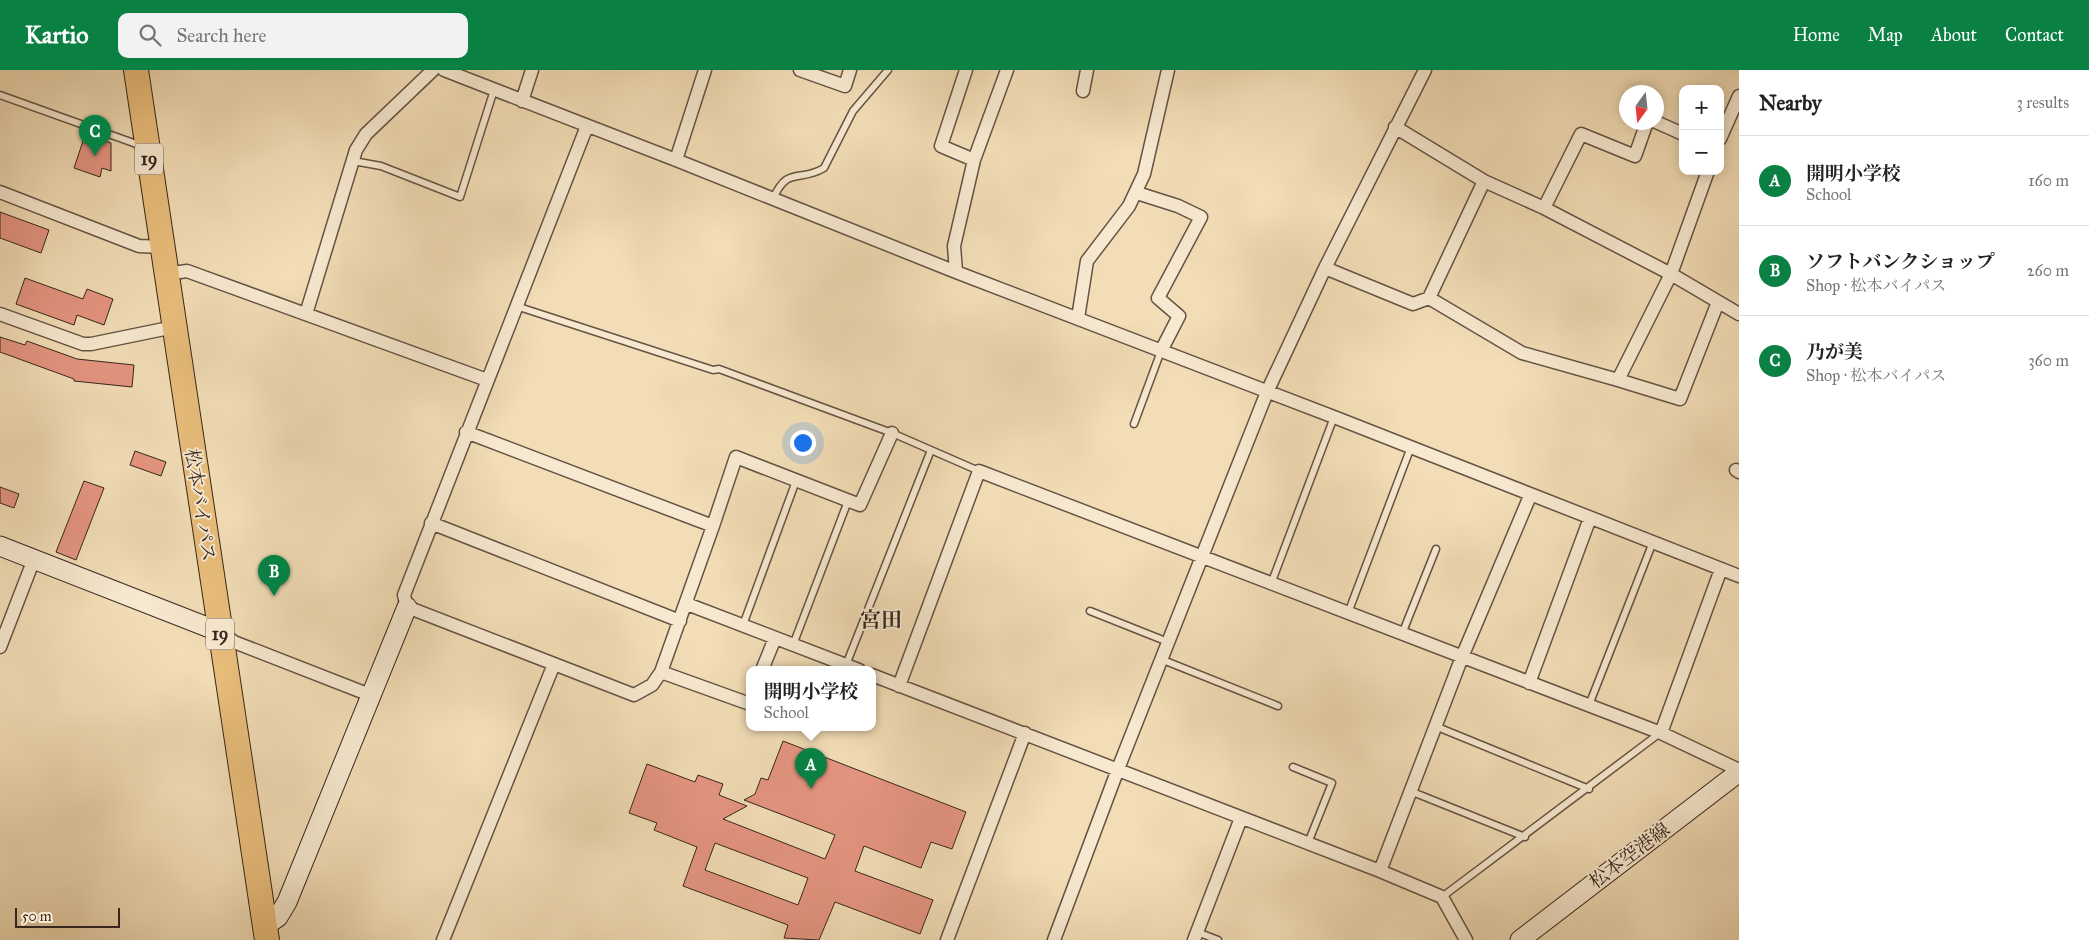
<!DOCTYPE html>
<html lang="en">
<head>
<meta charset="utf-8">
<style>
  :root { --surface:#fff; --page:#f2f2f2; --text:#222; --muted:#767676; --line:#e0e0e0; --accent:#0b8043 }
  body { margin:0; font-family:"IM FELL Great Primer","Noto Serif JP",serif; background:var(--page); color:var(--text) }
  .controls { position:absolute; right:15px; top:15px; display:grid; overflow:hidden; border-radius:10px; box-shadow:0 2px 12px #0003 }
  .controls button { width:45px; height:45px; display:grid; place-items:center; padding:0; border:0; border-bottom:1px solid var(--line); background:var(--surface); color:var(--text); font:25px sans-serif }
  .compass { position:absolute; left:1619px; top:15px; width:45px; height:45px; border-radius:50%; background:var(--surface); box-shadow:0 2px 12px #0003; rotate:195deg }
  .scale { position:absolute; left:15px; bottom:12px; width:105px; box-sizing:border-box; padding-left:5px; border:2px solid #37251e; border-top:0; font-size:14px; line-height:18px; white-space:nowrap; color:#37251e; -webkit-text-stroke:4px #f7e9d0; paint-order:stroke }
  .you { position:absolute; left:802px; top:372px; width:18px; height:18px; margin:-12px; border:4px solid #fff; border-radius:50%; background:#1a73e8; box-shadow:0 0 0 8px #1a73e833 }
  .badge { display:grid; place-items:center; width:32px; height:32px; border-radius:50%; background:var(--accent); color:#fff; font-size:16px; font-weight:700 }
  .pin { position:absolute; translate:-50% -41px; filter:drop-shadow(0 1px 2px #0008) }
  .pin::after { content:''; position:absolute; top:26px; width:18px; height:15px; background:inherit; clip-path:polygon(0 0,100% 0,50% 100%) }
  .popup { position:absolute; left:746px; top:596px; width:130px; height:65px; box-sizing:border-box; display:grid; place-content:center; border-radius:10px; background:var(--surface); filter:drop-shadow(0 1px 4px #0005); font-size:16px; white-space:nowrap; color:var(--muted) }
  .popup b { font-size:19px; color:var(--text) }
  .popup::after { content:''; position:absolute; left:50%; top:100%; margin-left:-10px; border:10px solid transparent; border-top-color:var(--surface) }
  .list { margin:0; padding:0; list-style:none }
  h2 { display:flex; justify-content:space-between; align-items:center; height:65px; margin:0; padding:0 20px; font-size:21px }
  h2 small { font-size:16px; font-weight:400; color:var(--muted) }
  .list li { display:grid; grid-template-columns:32px 1fr auto; gap:15px; align-items:center; box-sizing:border-box; height:90px; padding:0 20px; border-top:1px solid var(--line) }
  .list b { display:block; font-size:19px; white-space:nowrap }
  .list p { margin:0; font-size:16px; white-space:nowrap; color:var(--muted) }
  .list em { font-size:16px; font-style:normal; color:var(--muted) }
  .icon { flex:none; width:28px; height:28px; fill:none; stroke:currentColor; stroke-width:2; stroke-linecap:round; stroke-linejoin:round }
  .map { position:relative; flex:none; width:1739px; height:870px; overflow:hidden }
  header { display:flex; align-items:center; gap:30px; box-sizing:border-box; height:70px; padding:0 25px; background:var(--accent); color:#fff }
  header strong { font-size:24px }
  nav { display:flex; gap:28px; margin-inline-start:auto; font-size:18px }
  .search { width:350px; height:45px; background:var(--page); display:flex; align-items:center; gap:12px; box-sizing:border-box; padding:0 18px; border-radius:10px; color:var(--muted); font-size:19px }
  main { display:flex }
  aside { flex:1; background:var(--surface) }
  .map>svg:first-child { display:block }
</style>
</head>
<body>
<header>
<strong>Kartio</strong>
<div class="search"><svg class="icon" aria-label="search" viewBox="0 0 24 24"><circle cx="10" cy="10" r="6"/><path d="M15 15l6 6"/></svg>Search here</div>
<nav><a>Home</a><a>Map</a><a>About</a><a>Contact</a></nav>
</header>
<main>
<div class="map">
<svg width="1739" height="870" viewBox="0 0 1739 870">
  <rect width="100%" height="100%" fill="#f2ddb6"/>
  <filter id="stains"><feTurbulence type="fractalNoise" baseFrequency=".004" numOctaves="4"/><feColorMatrix values="0 0 0 0 .2 0 0 0 0 .09 0 0 0 0 .02 0 0 0 .5 -.17"/></filter>
  <radialGradient id="worn" r=".72"><stop offset=".6" stop-color="#630" stop-opacity="0"/><stop offset="1" stop-color="#630" stop-opacity=".3"/></radialGradient>
  <path fill="#e59581" stroke="#37251e" fill-rule="evenodd" d="M85,65L111,73V101L102,98L100,107L74,98Z
    M0,142L49,160L41,183L0,168Z
    M25,208L83,229L87,219L113,229L104,255L77,245L74,255L16,234Z
    M0,267L25,275L27,271L77,289L134,295L132,317L74,311V309L0,282Z
    M135,381L166,392L161,406L130,395Z
    M84,411L104,418L76,490L56,482Z
    M0,417L19,424L14,438L0,433Z
    M783,671L966,742L952,779L931,772L921,798L864,776L855,801L933,830L920,864L835,832L819,870L784,868L788,855L683,816L697,777L654,760L657,753L629,743L647,694L695,712L698,705L723,714L719,725L747,736L723,749L825,789L835,765L744,730L755,724L761,708L768,710ZM715,773L808,808L798,835L705,800Z"/>
  <g fill="none" stroke-linecap="round" stroke-linejoin="round">
    <g stroke="#665344" stroke-width="9">
      <path id="lane" d="M0,25L142,76
        M353,91L381,96L460,127L494,20
        M773,129C788,95 799,113 824,98L853,41L888,0
        M516,236L713,300L719,299L892,363L979,401
        M1134,354L1161,281
        M1271,514L1334,347
        M1090,541L1168,572
        M1348,543L1411,377
        M743,555L796,411
        M1402,564L1436,479
        M793,575L848,431
        M1163,590L1278,636
        M846,595L931,380
        M1589,635L1653,472
        M1435,656L1589,719
        M1293,697L1332,713L1308,773
        M1410,721L1525,767
        M1442,827L1660,663
        M1197,862L1218,870"/>
    </g>
    <g stroke="#665344" stroke-width="15">
      <path id="street" d="M444,0L676,90L956,202L1334,347L1739,506
        M800,0L845,16L850,0
        M1083,21L1087,0
        M522,31L532,0
        M1656,52L1683,64
        M1395,57L1484,111L1544,138L1671,204L1739,244
        M1720,69L1739,26
        M676,90L705,0
        M974,90L1007,0
        M0,122L139,176L162,177
        M1137,123L1178,136L1201,147L1158,228L1179,246L1161,281
        M1544,138L1581,64L1635,86L1647,52
        M1325,198L1413,234L1429,228L1522,283L1618,310L1671,204L1708,101
        M956,202L954,176L974,90L941,76L966,0
        M166,204L187,201L487,310
        M1429,228L1484,111
        M0,244L83,274H91L174,257
        M306,244L356,80L366,64L433,0
        M1078,248L1087,191L1129,136L1144,104L1168,0
        M1618,310L1680,329L1718,232
        M466,362L713,456L661,602L652,615L634,625L407,537L404,525L587,56
        M1736,400L1739,402
        M431,453L680,551
        M713,456L736,387L860,435L892,363
        M687,534L859,600
        M221,562L234,572L370,625
        M0,577L34,489
        M762,600L775,568
        M661,602L750,634
        M872,605L1380,801L1442,827L1466,870
        M1529,613L1590,448
        M899,616L979,401L1661,663L1739,700
        M1661,663L1721,499
        M1380,801L1462,587L1530,426
        M443,870L554,594
        M947,870L1025,663
        M1054,870L1118,699L1267,322L1325,198L1425,0
        M1194,870L1241,748"/>
    </g>
    <g stroke="#37251e" stroke-width="21">
      <path id="secondary" d="M0,476L220,562
        M265,856L278,847L287,832L407,537
        M1520,870L1739,702"/>
    </g>
    <g stroke="#37251e" stroke-width="26">
      <path id="highway" d="M136,0L267,870"/>
    </g>
    <use href="#lane" stroke="#f7e9d0" stroke-width="6"/>
    <use href="#street" stroke="#f7e9d0" stroke-width="12"/>
    <use href="#secondary" stroke="#f7e9d0" stroke-width="19"/>
    <use href="#highway" stroke="#e9be7b" stroke-width="24"/>
  </g>
  <g text-anchor="middle" stroke-width="4" stroke-linejoin="round" paint-order="stroke">
    <g fill="#f7e9d0" stroke="#716053" stroke-width="1">
      <rect x="135" y="73.5" width="28" height="31" rx="4"/>
      <rect x="206" y="548.5" width="28" height="31" rx="4"/>
    </g>
    <g font-size="18" font-weight="bold" fill="#37251e">
      <text x="149" y="95">19</text>
      <text x="220" y="570">19</text>
    </g>
    <g font-size="19" fill="#37251e" stroke="#f7e9d0">
      <text transform="translate(201 435) rotate(81)" y="7">松本バイパス</text>
      <text transform="translate(1629 785) rotate(-37)" y="7">松本空港線</text>
    </g>
    <g font-size="21" font-weight="bold" fill="#37251e" stroke="#f7e9d0">
      <text x="881" y="557">宮田</text>
    </g>
  </g>
  <rect width="100%" height="100%" filter="url(#stains)"/>
  <rect width="100%" height="100%" fill="url(#worn)"/>
</svg>
<div class="controls">
<button>+</button>
<button>−</button>
</div>
<svg class="compass" viewBox="-18 -18 36 36"><path d="M0-13l5 13h-10z" fill="#e53935"/><path d="M0 13l5-13h-10z" fill="#767676"/></svg>
<div class="scale">50 m</div>
<div class="you"></div>
<div class="pin badge" style="left:811px;top:719px">A</div>
<div class="popup"><b>開明小学校</b>School</div>
<div class="pin badge" style="left:274px;top:526px">B</div>
<div class="pin badge" style="left:95px;top:86px">C</div>
</div>
<aside>
<h2>Nearby<small>3 results</small></h2>
<ul class="list">
<li><span class="badge">A</span><div><b>開明小学校</b><p>School</p></div><em>160 m</em></li>
<li><span class="badge">B</span><div><b>ソフトバンクショップ</b><p>Shop · 松本バイパス</p></div><em>260 m</em></li>
<li><span class="badge">C</span><div><b>乃が美</b><p>Shop · 松本バイパス</p></div><em>360 m</em></li>
</ul>
</aside>
</main>
</body>
</html>
